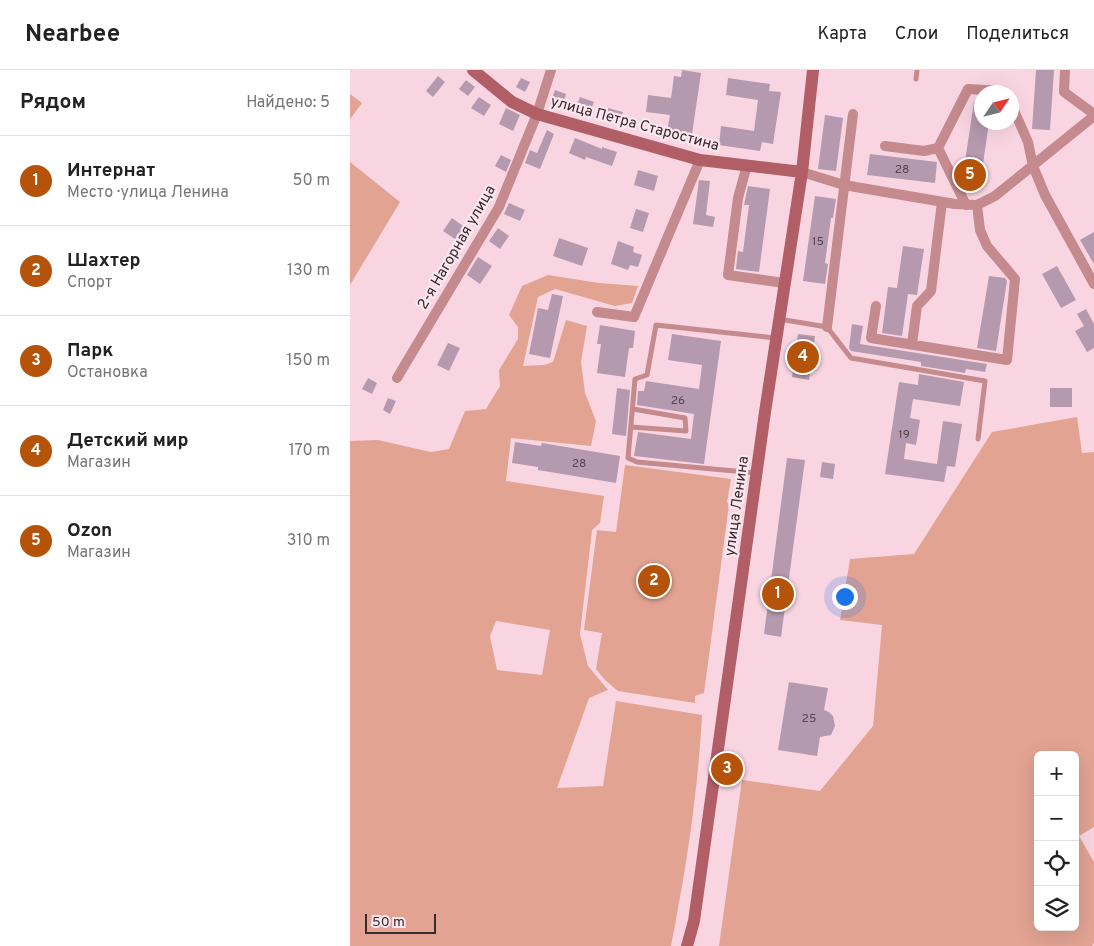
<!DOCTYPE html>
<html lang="ru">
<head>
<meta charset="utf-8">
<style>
  :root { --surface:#fff; --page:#f2f2f2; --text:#222; --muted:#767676; --line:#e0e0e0; --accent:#b45309 }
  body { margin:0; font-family:Overpass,sans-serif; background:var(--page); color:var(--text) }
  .controls { position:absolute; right:15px; bottom:15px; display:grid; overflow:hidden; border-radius:8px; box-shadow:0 5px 20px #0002 }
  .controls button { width:45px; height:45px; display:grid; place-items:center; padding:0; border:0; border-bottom:1px solid var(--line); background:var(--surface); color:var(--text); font:25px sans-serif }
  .compass { position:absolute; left:624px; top:15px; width:45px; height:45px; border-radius:50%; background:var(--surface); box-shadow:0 5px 20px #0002; rotate:55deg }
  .scale { position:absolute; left:15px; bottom:12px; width:71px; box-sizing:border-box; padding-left:5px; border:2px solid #382a2f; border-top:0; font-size:14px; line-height:18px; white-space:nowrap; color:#382a2f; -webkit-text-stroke:4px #fde7ee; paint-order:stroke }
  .you { position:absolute; left:494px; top:526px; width:18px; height:18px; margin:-12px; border:4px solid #fff; border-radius:50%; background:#1a73e8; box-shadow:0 0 0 8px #1a73e833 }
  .badge { display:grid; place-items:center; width:32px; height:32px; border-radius:50%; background:var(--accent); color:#fff; font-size:16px; font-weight:700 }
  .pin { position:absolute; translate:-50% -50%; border:2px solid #fff; box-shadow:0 1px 5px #0006 }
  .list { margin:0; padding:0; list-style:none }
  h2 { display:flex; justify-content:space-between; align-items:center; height:65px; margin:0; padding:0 20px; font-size:21px }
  h2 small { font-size:16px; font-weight:400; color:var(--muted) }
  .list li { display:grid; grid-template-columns:32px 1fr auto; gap:15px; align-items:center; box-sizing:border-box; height:90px; padding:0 20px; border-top:1px solid var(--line) }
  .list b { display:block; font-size:19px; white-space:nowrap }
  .list p { margin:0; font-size:16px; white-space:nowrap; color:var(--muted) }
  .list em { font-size:16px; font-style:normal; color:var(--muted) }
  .icon { flex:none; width:28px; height:28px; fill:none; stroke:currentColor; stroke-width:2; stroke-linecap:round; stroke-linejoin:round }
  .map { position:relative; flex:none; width:744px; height:876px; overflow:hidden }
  header { display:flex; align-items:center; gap:30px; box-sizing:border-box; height:70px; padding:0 25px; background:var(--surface); border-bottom:1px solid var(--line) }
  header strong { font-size:24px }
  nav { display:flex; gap:28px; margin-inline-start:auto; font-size:18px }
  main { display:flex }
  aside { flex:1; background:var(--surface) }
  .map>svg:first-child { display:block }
</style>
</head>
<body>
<header>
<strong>Nearbee</strong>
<nav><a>Карта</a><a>Слои</a><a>Поделиться</a></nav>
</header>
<main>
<aside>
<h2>Рядом<small>Найдено: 5</small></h2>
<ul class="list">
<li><span class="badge">1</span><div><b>Интернат</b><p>Место · улица Ленина</p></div><em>50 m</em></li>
<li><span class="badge">2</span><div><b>Шахтер</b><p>Спорт</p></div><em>130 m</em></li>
<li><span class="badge">3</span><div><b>Парк</b><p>Остановка</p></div><em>150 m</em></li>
<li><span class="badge">4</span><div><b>Детский мир</b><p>Магазин</p></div><em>170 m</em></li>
<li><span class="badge">5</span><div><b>Ozon</b><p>Магазин</p></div><em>310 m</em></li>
</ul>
</aside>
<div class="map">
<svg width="744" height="876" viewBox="0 0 744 876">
  <rect width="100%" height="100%" fill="#f9d5e2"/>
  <path fill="#e2a392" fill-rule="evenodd" d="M0,24L12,33L0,49Z
    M0,92L50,132L0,215Z
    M198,205L249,213L288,216L282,233L265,236L205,219L188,227L173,296L194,295L203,292L216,250L237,256L231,292L235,323L246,351L241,376L161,368L156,411L254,426L250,453L242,460L230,564L238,596L258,620L239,628L207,718L253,716L266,631L352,645C348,722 336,800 321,876H0V371L28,370L81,382L99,379L115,341L136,339L150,316L149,300L168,269V257L159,245L172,216ZM146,551L200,560L192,605L147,600L140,566Z
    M727,347L732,383L744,382V757L729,766L744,792V873L742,876H369L392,710L470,721L523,656L532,555L490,550L500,489L564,484L642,362ZM688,685H725V857H688Z
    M275,395L381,409L377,432L379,434L354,623L345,626V633L268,621L255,610L246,599L252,563L234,560L247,460L266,462Z"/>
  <path fill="#b599ae" d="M332,0L351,3L341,71L316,67L320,45L296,42L298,25L321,28L324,6L331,7Z
    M686,0H704L700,60L682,59Z
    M88,6L95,12L83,27L76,21Z
    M171,8L180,12L175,22L166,17Z
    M378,8L420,14L419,21L431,22L423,74L412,72L410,81L369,75L371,56L404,61L408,30L376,25Z
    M116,10L125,17L118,26L109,19Z
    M205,20L216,24L212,38L200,34Z
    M129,27L141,35L134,46L121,38Z
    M230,27L244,32L239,45L225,40Z
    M624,32L632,33V52H639L630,115L612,111Z
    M156,38L170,45L163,61L149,54Z
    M258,38L273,42L270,54L255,50Z
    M475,45L493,48L486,101L468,99Z
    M197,60L204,64L190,99L175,93L180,80L187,83Z
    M225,68L252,79V77L267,82L262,96L236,87L235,90L219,83Z
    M520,84L587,92L585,113L517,105Z
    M151,85L161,90L156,102L145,96Z
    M288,100L308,106L304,121L284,115Z
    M349,110L360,111L356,145L365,147L363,157L343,154Z
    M398,116L420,119L409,202L386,199L388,181L393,182L399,135H394Z
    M465,126L486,129L483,148H481L475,193L478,194L475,214L453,211Z
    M159,133L175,140L170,151L154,144Z
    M286,139L299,143L293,162L280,158Z
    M102,148L120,161L111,173L93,161Z
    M148,158L159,166L150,179L139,171Z
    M744,162V194L730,170Z
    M209,168L238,178L232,196L203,186Z
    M268,171L284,177L283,182L292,185L288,197L280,195L278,200L261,194Z
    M553,176L574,179L567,225L558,224L552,266L532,263L538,217L547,218Z
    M128,187L142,196L130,214L117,205Z
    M707,196L726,230L711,238L692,204Z
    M639,206L655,208L657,211L646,281L627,278Z
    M202,224L213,226L200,288L179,284L188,238L198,240Z
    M736,239L744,254V278L737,282L725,261L734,256L727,244Z
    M502,254L513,256L510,274L637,294L635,302L616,299L615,303L571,296V292L501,281L499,278Z
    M250,255L285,261L283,278H279L275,307L247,303L251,274H247Z
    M322,264L371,271L354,394L284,386L288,362L341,369L344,344L287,335L288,321H294L296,311L349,319L352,295L318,290Z
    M448,264L465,266L459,310L442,307Z
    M98,273L110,278L99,301L87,295Z
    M569,304L614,312L610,336L563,329L560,348L570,350L566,375L556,373L554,389L587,394L593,351L612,354L605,397L597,396L594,412L535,404L549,312L568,315Z
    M18,308L27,313L22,324L12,319Z
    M267,318L280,320L276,366L262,364Z
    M700,318H722V337H700Z
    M38,328L46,331L40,344L33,340Z
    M165,372L191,376L192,373L270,386L266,413L188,400V397L162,393Z
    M437,388L455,390L431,567L414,564Z
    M472,392L485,394L483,409L470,407Z
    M439,612L478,618L474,640L479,642L483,646L485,656L481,665L470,667L467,686L428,680Z"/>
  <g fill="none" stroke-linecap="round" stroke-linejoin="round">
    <path stroke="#c48a8d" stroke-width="5" d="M566,9L567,0
      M429,249L477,257L501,288L635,311L628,369
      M281,357L336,361L335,348L283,339
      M406,403L287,392L278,388L285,309L297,305L306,255L425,268"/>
    <path stroke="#c48a8d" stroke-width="10" d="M715,0L714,22L744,44
      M662,36L678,72L683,96L695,125L744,214
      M535,76L574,81L588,78L618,19L653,21L654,22
      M588,78L616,135
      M397,95L388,128L378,205L434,213
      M452,102L494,115L605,134L627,135L645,126L744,46
      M526,236L521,268L657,290L665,209L637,176L630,160L627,135
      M247,242L284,247L350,90
      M477,257L503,44
      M562,274L567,236L581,221L592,132
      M47,308L149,137L187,44L201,0"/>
    <path stroke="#b25e66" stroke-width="12" d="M123,0L162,32L187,44L350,90L452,102
      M337,876L344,851L415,342L452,102L463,0"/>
  </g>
  <g text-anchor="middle" stroke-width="4.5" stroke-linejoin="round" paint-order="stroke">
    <g font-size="12" fill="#57464f">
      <text x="552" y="103">28</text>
      <text x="468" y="175">15</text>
      <text x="328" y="334">26</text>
      <text x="554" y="368">19</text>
      <text x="229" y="397">28</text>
      <text x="459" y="652">25</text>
    </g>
    <g font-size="15" fill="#382a2f" stroke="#fde7ee">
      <text transform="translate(285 53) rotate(15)" y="5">улица Петра Старостина</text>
      <text transform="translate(106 177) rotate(-60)" y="5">2-я Нагорная улица</text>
      <text transform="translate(386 436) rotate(-82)" y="5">улица Ленина</text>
    </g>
  </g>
</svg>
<div class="controls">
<button>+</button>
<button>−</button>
<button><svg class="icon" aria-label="locate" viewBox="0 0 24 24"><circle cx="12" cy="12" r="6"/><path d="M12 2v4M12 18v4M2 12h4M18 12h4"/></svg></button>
<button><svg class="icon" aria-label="layers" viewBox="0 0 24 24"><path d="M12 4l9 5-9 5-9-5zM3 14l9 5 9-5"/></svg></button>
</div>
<svg class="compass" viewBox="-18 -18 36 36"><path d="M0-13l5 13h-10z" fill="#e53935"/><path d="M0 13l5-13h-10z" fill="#767676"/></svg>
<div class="scale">50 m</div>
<div class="you"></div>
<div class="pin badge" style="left:428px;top:524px">1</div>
<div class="pin badge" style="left:304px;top:511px">2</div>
<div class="pin badge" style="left:377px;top:699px">3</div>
<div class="pin badge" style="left:453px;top:287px">4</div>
<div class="pin badge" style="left:620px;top:105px">5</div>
</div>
</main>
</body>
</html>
